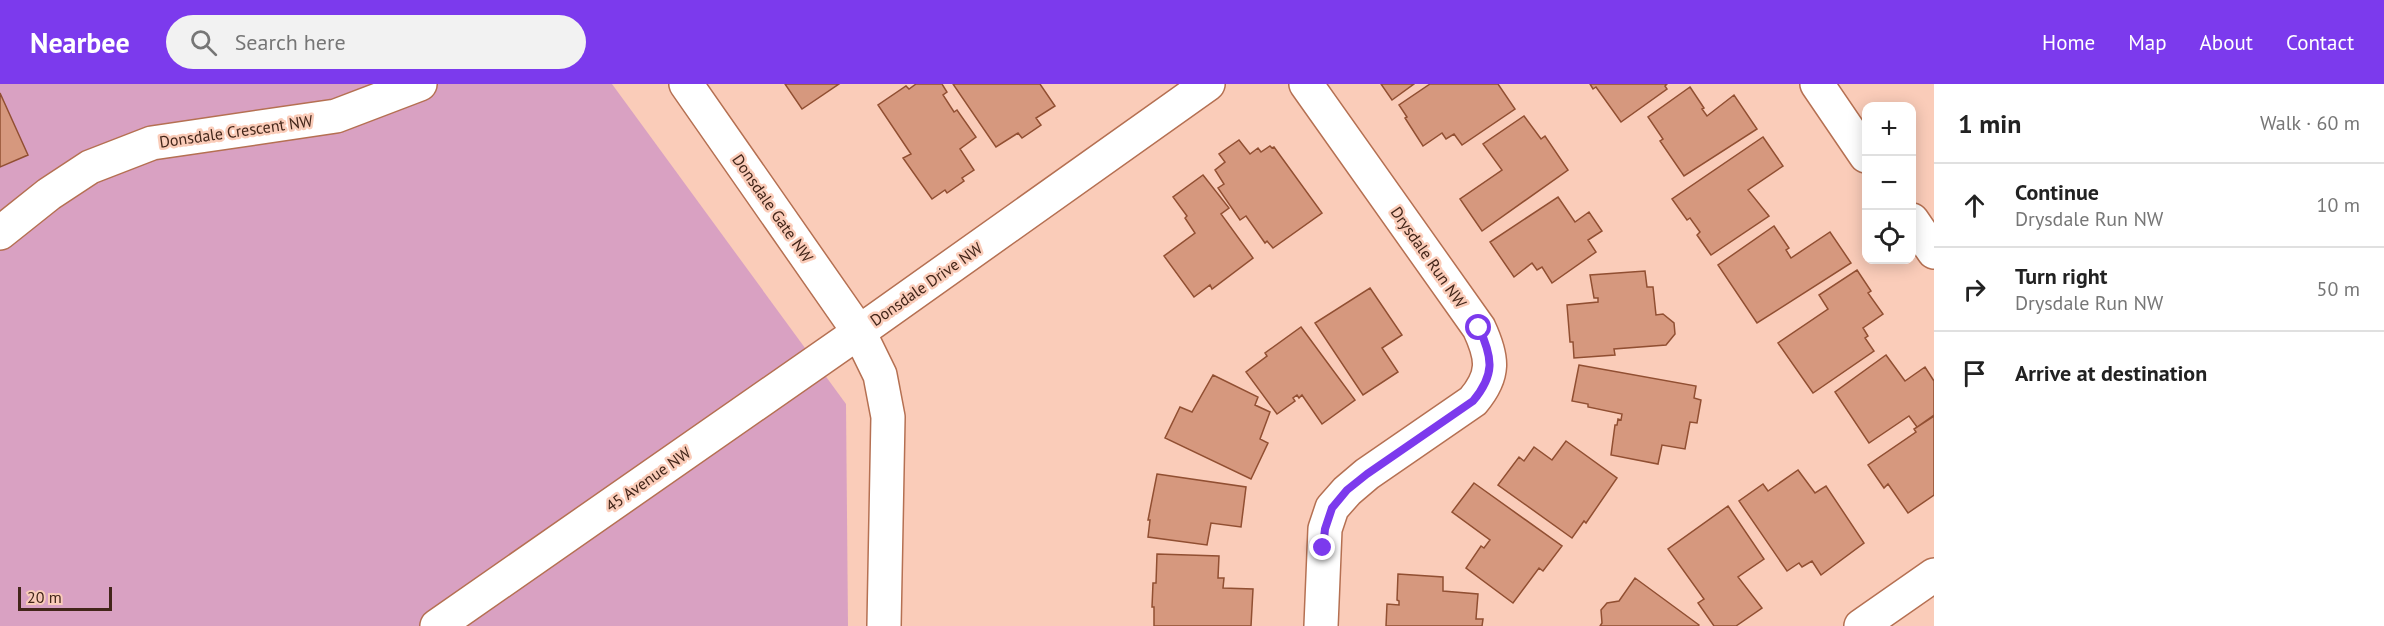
<!DOCTYPE html>
<html lang="en">
<head>
<meta charset="utf-8">
<style>
  :root { --surface:#fff; --page:#f2f2f2; --text:#222; --muted:#767676; --line:#e0e0e0; --accent:#7c3aed }
  body { margin:0; font-family:"PT Sans",sans-serif; background:var(--page); color:var(--text) }
  .controls { position:absolute; right:18px; top:18px; display:grid; overflow:hidden; border-radius:12px; box-shadow:0 3px 15px #0003 }
  .controls button { width:54px; height:54px; display:grid; place-items:center; padding:0; border:0; border-bottom:2px solid var(--line); background:var(--surface); color:var(--text); font:30px sans-serif }
  .scale { position:absolute; left:18px; bottom:15px; width:94px; box-sizing:border-box; padding-left:6px; border:3px solid #422519; border-top:0; font-size:16px; line-height:21px; white-space:nowrap; color:#422519; -webkit-text-stroke:4px #faccb9; paint-order:stroke }
  .stop { position:absolute; width:18px; height:18px; margin:-14px; border:4px solid #7c3aed; border-radius:50%; background:#fff }
  .stop.end { background:#7c3aed; border-color:#fff; box-shadow:0 2px 6px #0008 }
  .list { margin:0; padding:0; list-style:none }
  h2 { display:flex; justify-content:space-between; align-items:center; height:78px; margin:0; padding:0 24px; font-size:26px }
  h2 small { font-size:20px; font-weight:400; color:var(--muted) }
  .list li { display:grid; grid-template-columns:39px 1fr auto; gap:18px; align-items:center; box-sizing:border-box; height:84px; padding:0 24px; border-top:2px solid var(--line) }
  .list b { display:block; font-size:22px; white-space:nowrap }
  .list p { margin:0; font-size:20px; white-space:nowrap; color:var(--muted) }
  .list em { font-size:20px; font-style:normal; color:var(--muted) }
  .icon { flex:none; width:33px; height:33px; fill:none; stroke:currentColor; stroke-width:2; stroke-linecap:round; stroke-linejoin:round }
  .map { position:relative; flex:none; width:1934px; height:542px; overflow:hidden }
  header { display:flex; align-items:center; gap:36px; box-sizing:border-box; height:84px; padding:0 30px; background:var(--accent); color:#fff }
  header strong { font-size:28px }
  nav { display:flex; gap:33px; margin-inline-start:auto; font-size:21px }
  .search { width:420px; height:54px; background:var(--page); display:flex; align-items:center; gap:15px; box-sizing:border-box; padding:0 21px; border-radius:33px; color:var(--muted); font-size:22px }
  main { display:flex }
  aside { flex:1; background:var(--surface) }
  .map>svg:first-child { display:block }
</style>
</head>
<body>
<header>
<strong>Nearbee</strong>
<div class="search"><svg class="icon" aria-label="search" viewBox="0 0 24 24"><circle cx="10" cy="10" r="6"/><path d="M15 15l6 6"/></svg>Search here</div>
<nav><a>Home</a><a>Map</a><a>About</a><a>Contact</a></nav>
</header>
<main>
<div class="map">
<svg width="1934" height="542" viewBox="0 0 1934 542">
  <rect width="100%" height="100%" fill="#faccb9"/>
  <path fill="#d9a1c2" d="M0,0H612L846,320L848,542H0Z"/>
  <path fill="#d6987e" stroke="#914f32" stroke-width="1.5" d="M785,0H839L802,25Z
    M916,0H942L947,8L943,11L954,28L957,26L976,53L960,65L974,86L962,94L964,97L947,109L945,106L932,115L903,74L911,70L878,21L906,2L909,5Z
    M953,0H1040L1055,22L1036,34L1041,41L1022,54L1018,49L996,63Z
    M1381,0H1414L1392,16Z
    M1430,0H1498L1515,25L1462,61L1454,50L1446,55L1442,49L1423,62L1405,34L1407,33L1399,21Z
    M1590,0H1667L1665,2L1667,5L1621,38L1596,3L1593,5Z
    M1690,3L1704,24L1702,25L1707,32L1734,11L1757,45L1684,92L1660,57L1663,55L1648,33Z
    M0,9L28,71L0,83Z
    M1524,32L1541,55L1545,52L1568,86L1482,147L1460,115L1502,86L1483,60Z
    M1763,53L1783,82L1748,106L1769,132L1711,171L1697,151L1700,148L1690,134L1687,136L1672,115Z
    M1239,56L1250,70L1258,64L1261,68L1270,62L1272,64L1274,63L1322,129L1273,164L1267,157L1265,159L1246,132L1240,136L1218,104L1224,100L1215,86L1225,78L1219,70Z
    M1203,91L1229,124L1221,130L1253,174L1212,205L1210,201L1194,213L1164,172L1195,149L1185,134L1187,132L1173,113Z
    M1558,113L1575,138L1589,128L1602,147L1588,156L1596,168L1552,199L1542,183L1537,186L1532,179L1514,193L1490,158Z
    M1774,142L1789,164L1786,166L1791,174L1830,148L1851,179L1757,239L1718,181Z
    M1857,186L1871,207L1868,209L1883,230L1863,244L1868,252L1865,254L1874,267L1813,309L1778,259L1828,225L1819,211Z
    M1645,187L1647,203H1653L1656,231L1663,230L1674,239L1675,250L1666,261L1614,265L1615,271L1574,274L1573,258H1570L1567,221L1598,218V214H1594L1590,191Z
    M1370,204L1402,251L1382,264L1398,288L1363,311L1315,239Z
    M1301,243L1355,316L1322,340L1302,311L1299,314L1297,311L1293,314L1295,317L1277,330L1246,288L1267,272L1265,269Z
    M1886,271L1905,297L1925,283L1934,297V331L1917,343L1909,332L1869,359L1835,308Z
    M1579,281L1696,302L1694,314L1701,316L1697,339L1690,338L1685,365L1662,361L1658,380L1611,371L1615,341H1617L1618,335L1621,336L1622,330L1588,323V320L1572,317Z
    M1213,291L1258,313L1255,321L1270,328L1260,355L1268,359L1251,395L1165,354L1180,323L1192,328Z
    M1934,332V411L1908,429L1888,400L1884,404L1868,381L1916,348L1914,345Z
    M1566,357L1617,394L1586,439L1584,437L1572,454L1498,401L1519,373L1524,377L1534,363L1552,376Z
    M1798,386L1815,409L1826,402L1864,459L1821,491L1812,477L1802,483L1799,479L1787,487L1739,417L1763,400L1768,407Z
    M1157,390L1246,403L1241,443L1211,439L1207,461L1148,453L1150,436H1148Z
    M1474,399L1562,462L1543,487L1539,484L1513,519L1466,484L1481,462L1484,464L1490,456L1452,428Z
    M1728,422L1764,475L1738,493L1762,524L1736,542H1714L1698,519L1704,515L1668,465Z
    M1157,470L1219,472L1218,494H1224L1223,504L1253,505L1251,542H1154V523H1152L1153,499H1156Z
    M1398,490L1443,493V507L1478,510L1476,535H1483L1482,542H1386L1387,520L1399,521V517L1397,516Z
    M1635,494L1699,541L1698,542H1600L1602,539L1601,526L1607,519L1619,517Z"/>
  <g fill="none" stroke-linecap="round" stroke-linejoin="round">
    <g stroke="#b57052" stroke-width="36">
      <path id="minor" d="M686,0L859,248L880,291L888,333L884,542
        M1306,0L1479,244C1493,274 1495,291 1473,317L1367,390L1347,407L1332,424L1325,445L1321,542
        M1817,0L1866,72
        M1912,136L1934,168
        M0,149L49,110L90,83L152,59L336,32L420,0
        M437,542L859,248L1208,0
        M1861,542L1934,491"/>
    </g>
    <use href="#minor" stroke="#fff" stroke-width="33"/>
  </g>
  <g fill="none" stroke-linecap="round" stroke-linejoin="round">
    <path stroke="#7c3aed" stroke-width="8" d="M1323,464L1325,445L1332,424L1347,406L1367,390L1473,317C1495,291 1493,274 1479,244"/>
  </g>
  <g text-anchor="middle" stroke-width="5" stroke-linejoin="round" paint-order="stroke">
    <g font-size="16" fill="#422519" stroke="#faccb9">
      <text transform="translate(236 47) rotate(-8)" y="6">Donsdale Crescent NW</text>
      <text transform="translate(773 124) rotate(55)" y="6">Donsdale Gate NW</text>
      <text transform="translate(1429 173) rotate(55)" y="6">Drysdale Run NW</text>
      <text transform="translate(926 200) rotate(-35)" y="6">Donsdale Drive NW</text>
      <text transform="translate(648 395) rotate(-35)" y="6">45 Avenue NW</text>
    </g>
  </g>
</svg>
<div class="controls">
<button>+</button>
<button>−</button>
<button><svg class="icon" aria-label="locate" viewBox="0 0 24 24"><circle cx="12" cy="12" r="6"/><path d="M12 2v4M12 18v4M2 12h4M18 12h4"/></svg></button>
</div>
<div class="scale">20 m</div>
<div class="stop" style="left:1479px;top:244px"></div>
<div class="stop end" style="left:1323px;top:464px"></div>
</div>
<aside>
<h2>1 min<small>Walk · 60 m</small></h2>
<ul class="list">
<li><svg class="icon" aria-label="ahead" viewBox="0 0 24 24"><path d="M12 20V5M6 11l6-6 6 6"/></svg><div><b>Continue</b><p>Drysdale Run NW</p></div><em>10 m</em></li>
<li><svg class="icon" aria-label="right" viewBox="0 0 24 24"><path d="M7 20v-9h11M14 6l5 5-5 5"/></svg><div><b>Turn right</b><p>Drysdale Run NW</p></div><em>50 m</em></li>
<li><svg class="icon" aria-label="arrive" viewBox="0 0 24 24"><path d="M6 21V4h12l-3 4 3 4H6"/></svg><div><b>Arrive at destination</b></div></li>
</ul>
</aside>
</main>
</body>
</html>
